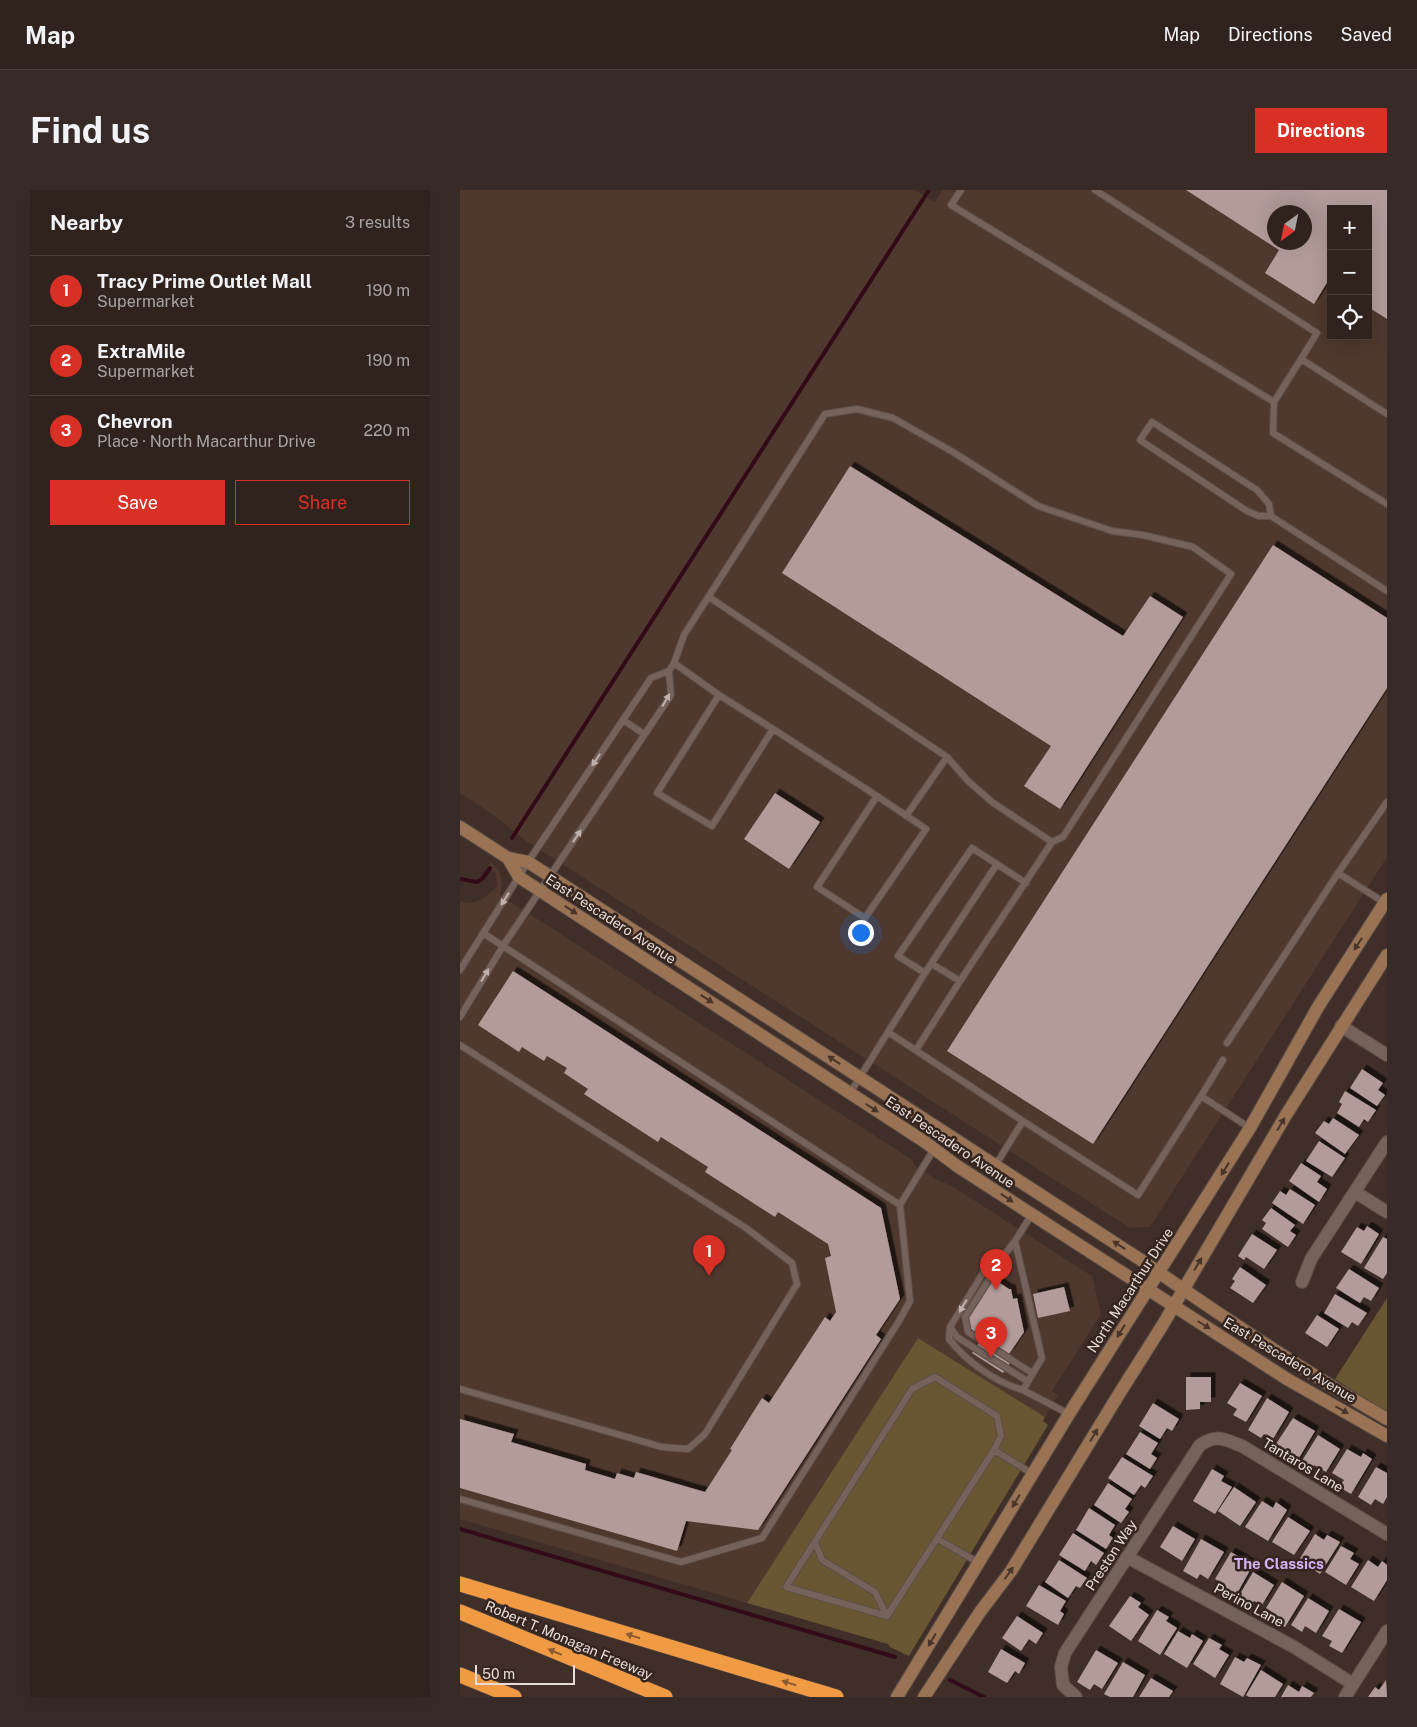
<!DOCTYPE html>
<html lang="en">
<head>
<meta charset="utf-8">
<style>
  :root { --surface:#30231e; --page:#382b27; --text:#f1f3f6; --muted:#a8a4a4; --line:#4b403c; --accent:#d93025 }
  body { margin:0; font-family:"Public Sans",sans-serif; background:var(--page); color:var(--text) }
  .controls { position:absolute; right:15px; top:15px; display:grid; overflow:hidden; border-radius:0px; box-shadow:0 5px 20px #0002 }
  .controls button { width:45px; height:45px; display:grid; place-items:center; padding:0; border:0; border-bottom:1px solid var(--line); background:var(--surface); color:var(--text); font:25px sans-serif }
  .compass { position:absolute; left:807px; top:15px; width:45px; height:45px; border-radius:50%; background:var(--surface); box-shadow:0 5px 20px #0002; rotate:213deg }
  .scale { position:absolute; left:15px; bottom:12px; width:100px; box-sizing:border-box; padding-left:5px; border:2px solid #e7dcd7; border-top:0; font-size:14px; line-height:18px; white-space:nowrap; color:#e7dcd7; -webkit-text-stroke:4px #35251f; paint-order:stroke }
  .you { position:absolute; left:400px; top:742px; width:18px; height:18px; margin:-12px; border:4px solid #fff; border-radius:50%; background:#1a73e8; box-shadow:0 0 0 8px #1a73e833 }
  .badge { display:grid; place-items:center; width:32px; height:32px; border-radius:50%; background:var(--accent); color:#fff; font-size:16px; font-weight:700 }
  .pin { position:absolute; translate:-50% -41px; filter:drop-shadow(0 1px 2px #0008) }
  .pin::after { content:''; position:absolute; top:26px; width:18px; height:15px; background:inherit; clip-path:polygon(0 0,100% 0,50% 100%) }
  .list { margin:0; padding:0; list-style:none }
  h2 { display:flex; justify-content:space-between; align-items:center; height:65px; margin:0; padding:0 20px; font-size:21px }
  h2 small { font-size:16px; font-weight:400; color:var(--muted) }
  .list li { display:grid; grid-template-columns:32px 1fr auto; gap:15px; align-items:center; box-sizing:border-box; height:70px; padding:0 20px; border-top:1px solid var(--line) }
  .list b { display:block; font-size:19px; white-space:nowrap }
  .list p { margin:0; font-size:16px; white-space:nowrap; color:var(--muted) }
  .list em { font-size:16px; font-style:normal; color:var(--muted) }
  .actions { display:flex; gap:10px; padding:15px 20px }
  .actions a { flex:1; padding:11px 0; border:1px solid var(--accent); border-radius:0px; text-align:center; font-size:18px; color:var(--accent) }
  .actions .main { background:var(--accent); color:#fff }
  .icon { flex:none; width:28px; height:28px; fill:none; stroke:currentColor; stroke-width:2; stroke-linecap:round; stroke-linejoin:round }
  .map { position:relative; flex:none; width:927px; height:1507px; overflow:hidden; border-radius:0px }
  header { display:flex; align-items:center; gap:30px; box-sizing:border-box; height:70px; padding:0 25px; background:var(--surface); border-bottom:1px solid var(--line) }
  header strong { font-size:24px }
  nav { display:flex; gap:28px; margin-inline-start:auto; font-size:18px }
  .intro { display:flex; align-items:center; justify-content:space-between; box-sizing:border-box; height:120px; padding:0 30px }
  h1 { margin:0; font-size:35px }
  .button { padding:12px 22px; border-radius:0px; background:var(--accent); color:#fff; font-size:18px; font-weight:700 }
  main { display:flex; gap:30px; padding:0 30px }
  aside { flex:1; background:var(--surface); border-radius:0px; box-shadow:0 5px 20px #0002 }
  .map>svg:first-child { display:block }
</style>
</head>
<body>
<header>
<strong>Map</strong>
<nav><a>Map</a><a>Directions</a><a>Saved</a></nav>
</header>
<div class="intro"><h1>Find us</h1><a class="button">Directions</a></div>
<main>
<aside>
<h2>Nearby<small>3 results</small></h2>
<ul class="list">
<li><span class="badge">1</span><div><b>Tracy Prime Outlet Mall</b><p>Supermarket</p></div><em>190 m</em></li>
<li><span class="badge">2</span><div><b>ExtraMile</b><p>Supermarket</p></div><em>190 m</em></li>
<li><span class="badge">3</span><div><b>Chevron</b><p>Place · North Macarthur Drive</p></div><em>220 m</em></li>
</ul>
<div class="actions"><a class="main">Save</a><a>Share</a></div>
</aside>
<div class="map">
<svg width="927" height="1507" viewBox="0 0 927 1507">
  <defs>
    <filter id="shadow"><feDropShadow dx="4.5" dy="-4.5" stdDeviation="0" flood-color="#0009"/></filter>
  </defs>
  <rect width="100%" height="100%" fill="#402f28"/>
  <path fill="#4f382e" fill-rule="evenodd" d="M0,0H455L475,12L483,0H927V667L690,1037L670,1038L63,649L35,626L0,603ZM871,19H908V146H871ZM814,22H844V52H814Z
    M31,672L39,681L41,688L42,695L40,705L451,969L456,977L476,989L492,996L632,1086L641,1124L592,1201L598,1205L585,1227L458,1148L287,1413L0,1329V711L9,713L21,710L36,698L37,694L36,683L28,677Z"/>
  <path fill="#695633" d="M927,1108V1222L875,1189Z
    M458,1148L585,1227L583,1231L588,1235L449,1466L430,1457L428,1454L287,1413Z"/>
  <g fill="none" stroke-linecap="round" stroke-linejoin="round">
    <path stroke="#330b18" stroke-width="4" d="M52,648L469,0
      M0,689L17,692L22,689L30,678
      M0,1339L435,1467
      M490,1490L524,1507"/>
  </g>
  <path fill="#b29b99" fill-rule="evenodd" filter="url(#shadow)" d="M726,0H927V129L908,117V19H871V93L868,91L854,114L805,83L819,60ZM814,22H844V52H814Z
    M390,276L663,446L690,406L723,427L600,619L564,596L591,556L322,383Z
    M813,355L927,428V498L633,954L487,861Z
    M315,603L360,632L329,679L284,649Z
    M53,781L421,1018L440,1109L416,1145L421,1149L298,1340L226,1331L217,1361L0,1298V1229L54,1244L51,1252L126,1274L125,1280L155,1289L157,1283L174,1288L176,1282L245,1302L272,1260L270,1259L302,1208L309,1213L365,1127L370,1131L376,1122L365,1068L371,1066L368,1054L318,1022L315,1027L245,982L248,977L201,947L198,952L124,904L128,899L104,883L107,878L87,866L84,871L62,857L59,862L18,835Z
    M902,879L923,893L918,900L925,905L917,916L890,898Z
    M885,901L916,920L908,932L904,929L899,937L877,923L882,914L879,912Z
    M873,928L899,945L885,964L855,943L864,931L869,934Z
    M859,951L885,968L872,987L846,971Z
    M841,973L861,986L857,992L867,999L859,1012L829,991Z
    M830,999L855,1015L843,1034L812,1013L820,1001L826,1005Z
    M811,1018L835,1035L830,1041L836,1045L828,1057L802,1039L806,1033L802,1030Z
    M907,1036L919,1044L901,1074L881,1062L897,1037L904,1041Z
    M792,1044L817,1060L804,1079L786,1067L784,1070L778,1066Z
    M923,1047L927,1049V1083L923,1089L904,1078Z
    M780,1077L806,1095L793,1113L770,1098L775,1091L772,1089Z
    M889,1079L919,1098L911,1111L904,1107L900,1113L876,1098Z
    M532,1088L549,1099H551L553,1109L557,1108L564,1142L549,1164L511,1139L508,1124Z
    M604,1097L610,1121L578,1128L573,1104Z
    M875,1104L907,1123L898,1136L892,1132L888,1138L864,1123Z
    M857,1125L879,1139L867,1157L845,1143Z
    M519,1153L550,1173L543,1183L512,1163Z
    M726,1187H751V1212H740V1219L726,1220Z
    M780,1193L802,1206L786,1232L773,1225L777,1219L767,1213Z
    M807,1208L829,1222L813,1249L804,1244L801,1248L788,1240Z
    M693,1213L719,1229L712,1241L707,1238L700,1249L679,1236Z
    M833,1228L855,1241L836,1273L825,1266L827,1261L816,1254Z
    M680,1242L698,1253L691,1264L697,1268L690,1279L666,1264Z
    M858,1245L880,1259L866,1282L854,1275L851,1280L840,1274Z
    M887,1259L901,1267L903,1263L912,1269L891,1304L879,1297L884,1290L872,1283Z
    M662,1267L693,1286L685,1298L681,1295L674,1305L648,1288Z
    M916,1277L927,1283V1307L923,1314L915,1309L911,1315L898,1307Z
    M752,1279L764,1286L761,1291L772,1297L755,1324L733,1311Z
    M648,1293L672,1309L665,1319L669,1322L661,1333L634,1315Z
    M774,1297L796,1312L780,1336L758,1321Z
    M802,1311L813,1318L816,1312L827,1320L808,1351L785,1337Z
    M629,1318L655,1335L649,1345L653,1348L646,1359L616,1340Z
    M828,1327L850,1341L834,1365L812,1352Z
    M713,1336L735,1349L722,1371L700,1357Z
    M613,1343L644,1363L636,1375L631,1371L625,1381L599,1365Z
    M855,1344L864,1350L867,1345L880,1352L860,1384L839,1370Z
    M741,1349L764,1362L748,1389L740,1384L737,1389L723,1381Z
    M881,1356L894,1363L890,1369L899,1374L886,1395L865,1382Z
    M771,1362L793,1375L775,1407L763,1400L765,1395L755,1389Z
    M599,1370L627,1388L620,1398L616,1396L608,1408L585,1392Z
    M908,1370L918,1377L922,1371L927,1375V1390L914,1411L891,1397Z
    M793,1382L814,1395L802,1415L794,1411L790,1417L777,1409Z
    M822,1392L844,1406L825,1437L815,1431L818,1426L806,1418Z
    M579,1395L606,1411L600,1421L604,1424L598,1435L566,1416Z
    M670,1406L681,1413L678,1417L689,1425L671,1451L649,1436Z
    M848,1408L869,1421L856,1443L845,1436L842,1442L831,1435Z
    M879,1419L901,1432L882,1463L869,1456L872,1451L862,1446Z
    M697,1420L709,1427L706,1431L717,1438L700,1465L678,1451Z
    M557,1426L583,1443L576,1454L569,1449L561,1461L542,1448Z
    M718,1441L730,1448L732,1444L743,1451L727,1478L704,1464Z
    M749,1448L762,1455L759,1459L769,1465L755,1488L733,1474Z
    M541,1459L565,1473L559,1484L555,1481L547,1493L528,1482Z
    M636,1460L658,1473L642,1499L634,1494L630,1500L617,1492Z
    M775,1467L784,1472L787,1468L801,1475L783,1507L760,1494Z
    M663,1472L685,1485L673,1507H650L644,1504Z
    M801,1480L823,1494L815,1507H789L786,1505Z
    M691,1488L713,1501L709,1507H679Z
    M926,1490L927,1507H908L915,1497L919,1500Z
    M828,1495L839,1502L842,1496L854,1503L851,1507H821Z"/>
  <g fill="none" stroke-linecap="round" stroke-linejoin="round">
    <g stroke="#5c4e48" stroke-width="8">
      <path id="lane" d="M501,0L491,15L814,212L841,169L927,224
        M635,0L857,143L841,169
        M814,212L813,243L927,314
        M811,326L809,314L797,300L692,232L680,250L787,321L799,326H811L927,401
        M249,407L487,567L508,591L532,612L592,652
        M214,473L259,505L197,603L252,636L313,539L417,606L357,697L405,728L466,639L417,606
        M259,505L313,539
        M163,530L184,544
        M446,626L487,567
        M878,683L925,713
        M23,743L440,1015
        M472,774L500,791
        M0,780L68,672L191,488L209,481L214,473L224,445L365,224L397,219L433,228L493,262L578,316L652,341L683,345L733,357L771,384L603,647L592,652L500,791L456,860
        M465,783L438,766L512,658L566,693
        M0,827L43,756L211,505L209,481
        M428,842L465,783L537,674
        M767,853L878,683L927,612
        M0,855L286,1038L332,1073L337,1094L245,1244L228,1259L202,1257L0,1199
        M763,870L741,906L790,938
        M390,903L428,842L563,931
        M535,976L563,931L678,1005L741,906
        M572,1024L555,1051L582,1168L563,1200L609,1224
        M555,1051L533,1080L523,1083L490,1137L489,1149C507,1172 535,1192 563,1200
        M533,1080L530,1088L505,1127L508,1142L572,1183
        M490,1137L497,1147L567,1191
        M534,1260L427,1426L326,1397L452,1199L475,1187L537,1226L541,1246L534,1260L573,1284
        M0,1309L221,1372L302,1348L439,1131L450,1111L440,1015L474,959
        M478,1349L519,1373
        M355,1352L362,1370L415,1402L427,1426"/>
    </g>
    <g stroke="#5c4e48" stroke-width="14">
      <path id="street" d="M881,836L927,865
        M895,1002L927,1022
        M842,1092L851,1069L927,952
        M667,1367L834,1457L893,1494
        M616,1507L603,1495L601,1477L605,1463L740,1255C758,1244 763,1249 782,1256L927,1344
        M885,1507L927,1441"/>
    </g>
    <g stroke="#5c4e48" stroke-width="14">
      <path id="secondary" d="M0,637L48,668L68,672L681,1070C761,1126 842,1180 927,1229
        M48,668L59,687L465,952L497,976L827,1189L927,1246
        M437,1507L609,1224L790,938L858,817L927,709
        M464,1507L520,1422L551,1381L659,1204L702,1136L826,925L927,765"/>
    </g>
    <g stroke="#5c4e48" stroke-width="16">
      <path id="highway" d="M0,1394L376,1507
        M0,1422L205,1507
        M0,1485L54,1507"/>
    </g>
    <use href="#lane" stroke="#75625b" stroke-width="6"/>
    <use href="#street" stroke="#75625b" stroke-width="12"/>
    <use href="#secondary" stroke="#9a7354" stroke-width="12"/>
    <use href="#highway" stroke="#f19a44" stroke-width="15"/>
  </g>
  <defs><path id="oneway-solid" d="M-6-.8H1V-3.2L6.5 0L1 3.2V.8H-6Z" transform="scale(1.25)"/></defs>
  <g fill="#bfb1ac">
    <use href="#oneway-solid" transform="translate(206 510) rotate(-60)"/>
    <use href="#oneway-solid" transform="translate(136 570) rotate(124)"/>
    <use href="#oneway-solid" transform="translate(117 646) rotate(-57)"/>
    <use href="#oneway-solid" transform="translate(45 709) rotate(122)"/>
    <use href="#oneway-solid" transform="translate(25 785) rotate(-59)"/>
    <use href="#oneway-solid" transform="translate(503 1116) rotate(121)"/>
  </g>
  <g fill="#49352a">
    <use href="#oneway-solid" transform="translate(111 720) rotate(33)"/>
    <use href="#oneway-solid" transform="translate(898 754) rotate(123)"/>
    <use href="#oneway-solid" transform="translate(247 809) rotate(33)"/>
    <use href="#oneway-solid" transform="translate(374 870) rotate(-147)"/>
    <use href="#oneway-solid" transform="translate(412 918) rotate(33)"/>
    <use href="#oneway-solid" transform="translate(821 934) rotate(-59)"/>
    <use href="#oneway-solid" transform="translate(765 979) rotate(122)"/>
    <use href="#oneway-solid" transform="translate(547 1008) rotate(33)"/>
    <use href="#oneway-solid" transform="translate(659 1055) rotate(-147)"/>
    <use href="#oneway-solid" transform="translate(738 1074) rotate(-59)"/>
    <use href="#oneway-solid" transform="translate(744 1135) rotate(32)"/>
    <use href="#oneway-solid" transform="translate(661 1141) rotate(122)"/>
    <use href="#oneway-solid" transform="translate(882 1220) rotate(29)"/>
    <use href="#oneway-solid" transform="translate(634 1245) rotate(-59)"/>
    <use href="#oneway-solid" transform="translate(556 1311) rotate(121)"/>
    <use href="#oneway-solid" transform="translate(549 1383) rotate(-55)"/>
    <use href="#oneway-solid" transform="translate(472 1450) rotate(121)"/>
  </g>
  <g fill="#8a5a30">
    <use href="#oneway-solid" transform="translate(173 1446) rotate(-163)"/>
    <use href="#oneway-solid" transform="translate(95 1462) rotate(-157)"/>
    <use href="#oneway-solid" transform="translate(329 1493) rotate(-163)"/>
  </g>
  <g text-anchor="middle" stroke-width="5" stroke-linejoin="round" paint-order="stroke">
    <g font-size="14" fill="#e7dcd7" stroke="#35251f">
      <text transform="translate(151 729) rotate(33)" y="5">East Pescadero Avenue</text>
      <text transform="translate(490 952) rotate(34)" y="5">East Pescadero Avenue</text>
      <text transform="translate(670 1100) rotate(-57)" y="5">North Macarthur Drive</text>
      <text transform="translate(830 1170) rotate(31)" y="5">East Pescadero Avenue</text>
      <text transform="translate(843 1275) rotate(31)" y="5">Tantaros Lane</text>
      <text transform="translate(651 1365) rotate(-57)" y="5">Preston Way</text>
      <text transform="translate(789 1415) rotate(28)" y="5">Perino Lane</text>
      <text transform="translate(109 1450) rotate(23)" y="5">Robert T. Monagan Freeway</text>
    </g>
    <g font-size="15" font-weight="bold" fill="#d4b2f6" stroke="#35251f">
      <text x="819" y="1379">The Classics</text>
    </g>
  </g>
</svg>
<div class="controls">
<button>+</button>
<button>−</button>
<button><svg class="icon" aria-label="locate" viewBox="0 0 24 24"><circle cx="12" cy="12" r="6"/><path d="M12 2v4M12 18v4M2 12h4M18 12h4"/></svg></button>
</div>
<svg class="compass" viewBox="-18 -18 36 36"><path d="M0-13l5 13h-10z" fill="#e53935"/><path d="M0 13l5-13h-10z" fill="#a8a4a4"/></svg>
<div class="scale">50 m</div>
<div class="you"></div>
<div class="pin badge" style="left:249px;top:1086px">1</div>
<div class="pin badge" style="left:536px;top:1100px">2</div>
<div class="pin badge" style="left:531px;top:1168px">3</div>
</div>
</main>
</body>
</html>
